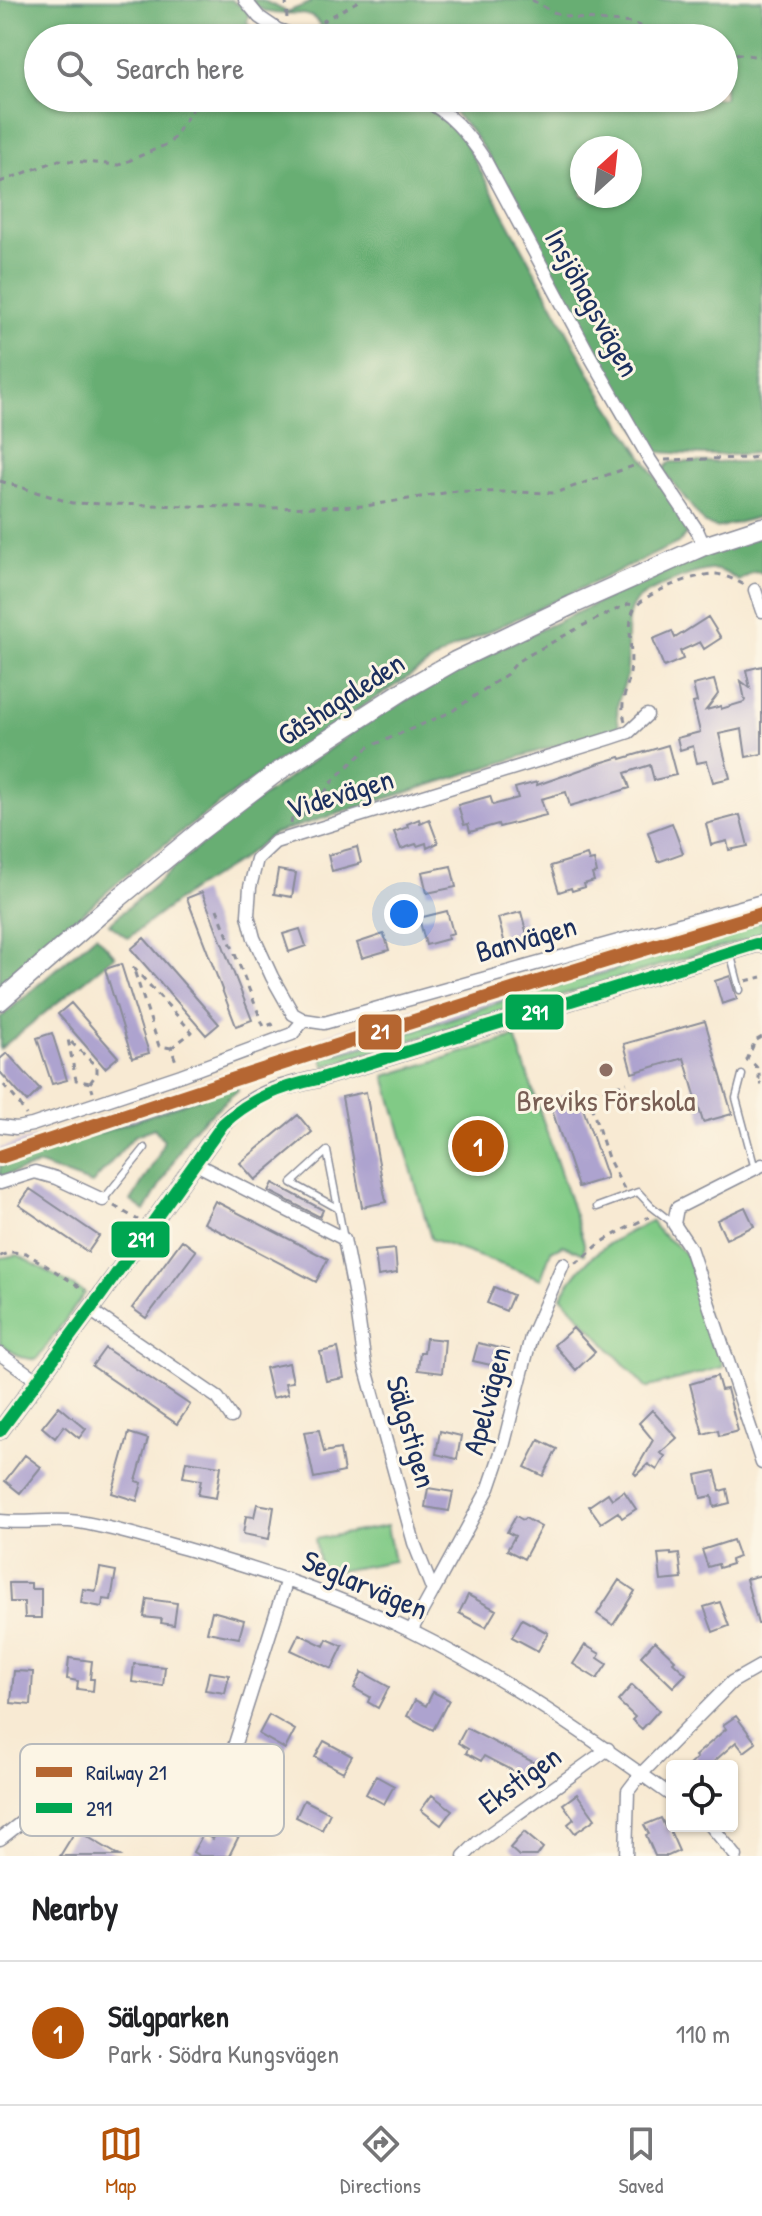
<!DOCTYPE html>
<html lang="en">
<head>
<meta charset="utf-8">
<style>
  :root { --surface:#fff; --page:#f6f6f6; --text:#202124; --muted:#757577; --line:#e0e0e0; --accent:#b45309 }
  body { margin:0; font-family:"Patrick Hand",sans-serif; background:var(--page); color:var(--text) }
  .controls { position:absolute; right:24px; bottom:24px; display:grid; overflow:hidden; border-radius:8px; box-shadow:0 2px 6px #0004 }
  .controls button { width:72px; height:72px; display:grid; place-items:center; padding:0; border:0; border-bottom:2px solid var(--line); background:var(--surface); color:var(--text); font:40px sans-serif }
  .compass { position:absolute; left:570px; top:136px; width:72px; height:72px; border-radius:50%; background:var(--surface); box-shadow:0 2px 6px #0004; rotate:27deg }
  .you { position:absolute; left:404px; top:914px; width:28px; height:28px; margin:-20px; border:6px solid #fff; border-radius:50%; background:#1a73e8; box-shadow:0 0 0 12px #1a73e833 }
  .badge { display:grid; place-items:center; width:52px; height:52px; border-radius:50%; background:var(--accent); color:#fff; font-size:26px; font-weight:700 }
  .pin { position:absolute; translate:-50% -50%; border:4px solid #fff; box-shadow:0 2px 8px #0006 }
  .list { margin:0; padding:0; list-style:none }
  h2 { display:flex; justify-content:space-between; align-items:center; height:104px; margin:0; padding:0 32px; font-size:34px }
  h2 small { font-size:26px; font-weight:400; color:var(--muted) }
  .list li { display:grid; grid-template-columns:52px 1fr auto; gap:24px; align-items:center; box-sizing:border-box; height:144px; padding:0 32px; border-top:2px solid var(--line) }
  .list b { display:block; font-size:30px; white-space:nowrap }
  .list p { margin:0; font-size:26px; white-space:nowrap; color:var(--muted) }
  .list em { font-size:26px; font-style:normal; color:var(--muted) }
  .icon { flex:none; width:44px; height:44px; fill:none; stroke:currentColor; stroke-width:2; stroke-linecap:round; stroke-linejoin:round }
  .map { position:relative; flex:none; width:762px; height:1856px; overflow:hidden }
  .search { position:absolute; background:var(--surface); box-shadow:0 2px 6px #0004; left:24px; right:24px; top:24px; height:88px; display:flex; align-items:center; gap:20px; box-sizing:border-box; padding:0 28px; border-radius:44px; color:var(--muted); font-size:30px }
  .sheet { height:248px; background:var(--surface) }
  nav { display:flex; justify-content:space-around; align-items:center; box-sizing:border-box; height:112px; border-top:2px solid var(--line); background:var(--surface); font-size:22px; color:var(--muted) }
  nav a { display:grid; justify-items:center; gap:4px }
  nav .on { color:var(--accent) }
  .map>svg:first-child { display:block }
</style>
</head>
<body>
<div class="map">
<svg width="762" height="1856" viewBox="0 0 762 1856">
  <rect width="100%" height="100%" fill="#fcf5e5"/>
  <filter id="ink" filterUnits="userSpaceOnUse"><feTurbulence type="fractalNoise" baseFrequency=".0125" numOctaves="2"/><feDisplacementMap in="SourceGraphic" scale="16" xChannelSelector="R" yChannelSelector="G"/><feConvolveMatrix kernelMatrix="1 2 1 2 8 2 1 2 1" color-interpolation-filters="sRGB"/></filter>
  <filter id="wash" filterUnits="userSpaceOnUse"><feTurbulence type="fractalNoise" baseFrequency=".006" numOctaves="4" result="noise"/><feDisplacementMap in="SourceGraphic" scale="32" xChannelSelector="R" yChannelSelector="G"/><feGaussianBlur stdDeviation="1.8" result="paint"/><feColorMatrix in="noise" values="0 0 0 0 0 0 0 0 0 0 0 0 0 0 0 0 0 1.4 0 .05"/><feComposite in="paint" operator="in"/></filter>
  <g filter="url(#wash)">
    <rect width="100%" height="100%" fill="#f8ead3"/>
    <path fill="#cbbfd5" d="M762,909V921L709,940L615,970L500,1002L379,1043L330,1055L0,1166V1148L128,1108L291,1048L310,1045L322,1036L351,1026L374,1021L437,1001L490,989L552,971L701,926L721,918Z"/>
    <path fill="#81ca86" stroke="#4e7c72" stroke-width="2" d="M762,921V935L348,1059L325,1066L322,1058L379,1043L500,1002L615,970L709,940Z
      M515,1037L584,1243V1254L563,1245L551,1251L541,1279L431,1239L385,1076Z
      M651,1221C663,1240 673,1240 687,1256L723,1367L646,1388L561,1296C587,1253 607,1243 651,1221Z
      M18,1255L85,1293L36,1360L20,1357L0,1343V1258Z
      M387,1526L394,1561L321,1574L315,1539Z"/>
    <path fill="#68ae73" stroke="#426e68" stroke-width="2" fill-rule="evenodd" d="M0,0H231L249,11L247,23L261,38H38V98H409C433,111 448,121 465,142L599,390L685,522L688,532L680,542L452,649L278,761L142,861L0,986Z
      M251,0H262L287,12L310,3V0H762V452C725,458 686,454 649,451L570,309L490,158L468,127L451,110L432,98H724V38H317L309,34L322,26C319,23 316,19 312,17C293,7 270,24 251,0ZM582,148H630V196H582Z
      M670,462H762V516L718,528L705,524L663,470Z
      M762,535V573L754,572L739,581C732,576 726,572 717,570C700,568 642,591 633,605C623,621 629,653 627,672C627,681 622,688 620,696C616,706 617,715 619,726L273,834L240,860L190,891L128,938L109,924L226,823L351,733L400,703L497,650L683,563Z
      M96,935L115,956L0,1049V1018Z
      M236,1085L238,1090L190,1132L145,1211L131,1201L158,1156L164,1140L154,1128L134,1136L92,1184L40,1165L0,1177V1166L43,1153Z"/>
    <g id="blocks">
      <path fill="#ada3cf" d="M708,617L721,638L704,649L700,642L680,651L683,659L664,667L653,639L672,631L675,638Z
        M762,666V754L746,757L742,729L719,734L730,778L713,782L707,761L697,763L693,746L680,750L677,738L700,732L693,703L697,702L693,685L714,680L718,694L706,710L721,706V709L744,702L745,700L741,681L750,688L746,670Z
        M668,745L676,775L654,780L650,765L625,773L630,788L570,806L566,792L541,799L546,815L499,827L498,824L470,832L468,824L464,825L458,805L490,796L493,805L518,798L515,788L537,782V785L600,763L620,757L621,759Z
        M740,815L748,846L729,850L727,841L711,845L706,824Z
        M419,819L420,823L429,819L438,843L427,848L426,843L417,846L416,844L401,849L394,832L408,827L407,824Z
        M672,823L683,853L658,862L648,832Z
        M357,847L361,863L332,871L328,855Z
        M587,855L589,861L594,860L597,873L592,874L594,881L584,884L585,887L572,891L571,888L559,892L551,866Z
        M451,866L456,887L427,893L422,872Z
        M278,870L296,873L292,897L274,894Z
        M202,892L252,1020L236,1026L187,898Z
        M447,911L453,933L447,935L448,939L426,945L419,918Z
        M521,912L529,942L506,948L498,918Z
        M300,929L306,946L289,952L283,934Z
        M384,934L389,950L362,958L357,943Z
        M144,938L219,1024L206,1035L131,949Z
        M121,964L149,1053L132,1058L105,969Z
        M730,976L737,999L722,1004L715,981Z
        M71,1003L118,1057L105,1068L58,1014Z
        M705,1021L732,1114L703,1122L684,1058L632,1073L624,1044Z
        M52,1033L67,1080L52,1084L37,1038Z
        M7,1053L40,1089L27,1102L0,1072V1059Z
        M577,1091L607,1178L578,1187L549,1101Z
        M366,1092L386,1202L362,1207L342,1097Z
        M298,1115L312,1132L255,1180L240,1163Z
        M273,1183L323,1210L320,1217L269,1191Z
        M30,1189L99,1236L88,1252L19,1205Z
        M215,1201L328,1259L316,1282L204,1223Z
        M745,1207L754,1226L726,1239L717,1220Z
        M182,1240L196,1251L146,1318L132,1308Z
        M395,1249L397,1273L378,1276L375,1251Z
        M494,1287L513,1295L506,1311L487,1303Z
        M573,1328L595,1352L576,1370L554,1345Z
        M426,1338L445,1340L442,1373L418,1370L420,1352H424Z
        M478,1343L508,1350L504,1368L473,1361Z
        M105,1348L190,1405L177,1424L92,1366Z
        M338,1348L344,1378L326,1381L320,1352Z
        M289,1363L293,1382L285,1383L288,1394L272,1398L265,1368Z
        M717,1376L721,1390L727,1389L738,1431L719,1436L718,1430L703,1434L690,1384Z
        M59,1406L86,1429L79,1438L64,1426L55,1438L42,1427Z
        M652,1410L677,1438L660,1453L665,1456L657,1470L648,1464L636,1475L634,1473L653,1440L639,1423Z
        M319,1430L324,1452L340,1449L344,1472L314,1478L304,1432Z
        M440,1431L461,1436L457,1459L436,1454Z
        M129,1433L148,1439L136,1481L142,1483L137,1501L112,1493Z
        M539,1440L557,1449L543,1476L525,1467Z
        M25,1455L41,1467L20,1493L5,1481Z
        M186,1461L221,1466L216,1498L198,1495L201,1480L183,1477Z
        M715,1471L720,1491L727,1489L730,1503L714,1507L712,1496L701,1498L696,1475Z
        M428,1488L453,1492L449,1511L425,1507Z
        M624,1491L636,1509L622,1518L618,1512L601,1523L589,1506L608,1493L612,1499Z
        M257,1504L274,1507L269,1539L243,1534L246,1516L254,1517Z
        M516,1516L523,1520L525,1518L541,1527L524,1559L507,1550L515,1536L507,1532Z
        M733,1540L739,1557L731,1560L732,1564L719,1568L718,1564L708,1567L702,1550Z
        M671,1553V1555L679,1554L682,1579L661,1581L658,1554Z
        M100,1568L116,1571L111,1600L103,1599L102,1607L81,1603L83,1589L96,1591Z
        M762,1575V1624H758L746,1579Z
        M619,1580L635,1591L613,1625L597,1614Z
        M9,1583H31V1589H41V1618H25L24,1602H10Z
        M468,1595L496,1610L486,1627L459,1613Z
        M147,1599L177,1603L174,1625L161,1623L162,1619L144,1617Z
        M720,1602L729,1626L713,1632L704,1607Z
        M212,1611L244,1620L239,1638L207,1632Z
        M522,1619L548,1633L538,1651L512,1637Z
        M299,1634L324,1646L327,1639L343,1646L332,1669L291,1650Z
        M655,1641L675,1660L673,1662L686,1674L673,1687L641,1656Z
        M585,1645L600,1654L598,1658L607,1664L597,1679L573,1664Z
        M69,1658L92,1661L90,1679H94L93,1691L77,1689L78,1681L67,1679Z
        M134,1664L165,1667L163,1686L132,1682Z
        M14,1671L33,1672L31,1705L11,1703Z
        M209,1672L229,1675L225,1693L205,1690Z
        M362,1672L389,1687L378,1708L368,1702L370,1697L354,1688Z
        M632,1685L659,1710L642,1729L632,1720L635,1717L618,1701Z
        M433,1692L449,1700L433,1730L407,1716L415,1700L426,1706Z
        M269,1715L295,1730L285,1749L259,1734Z
        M736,1716L756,1743L744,1752L736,1742L709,1766H688L697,1758L695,1756L726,1729L723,1725Z
        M466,1728L537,1764L526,1785L516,1779L519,1774L484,1756L481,1761L466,1753L468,1749L458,1743Z
        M324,1741L352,1756L343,1772L315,1757Z
        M376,1776L394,1786L384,1804L366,1794Z
        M577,1794L595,1819L575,1833L568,1824L574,1819L563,1804Z
        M432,1795L452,1810L441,1825L421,1810Z
        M304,1800L330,1813L322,1830L296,1817Z
        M661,1818L665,1827L668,1826L679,1851L668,1856H655L646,1835L649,1834L644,1825Z
        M221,1824L240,1834L229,1856H200L193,1852L203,1834L213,1839Z
        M76,1830L120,1856H60Z
        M524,1832L543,1848L537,1856H519L510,1848Z"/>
    </g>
  </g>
  <g filter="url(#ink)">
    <use href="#blocks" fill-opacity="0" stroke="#8a8c98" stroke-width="2"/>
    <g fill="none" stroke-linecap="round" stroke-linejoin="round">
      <g stroke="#8a8c98" stroke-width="9">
        <path id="service" d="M730,952L740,990
          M742,1075L736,1098L755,1169
          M103,1200L145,1148
          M597,1207L638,1192L651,1206L674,1224
          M337,1208L292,1183L327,1151L344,1239"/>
      </g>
      <g stroke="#8a8c98" stroke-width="15">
        <path id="minor" d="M245,0L259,17L278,30L303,38
          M421,98C451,113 467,133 485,160L590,356L650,460L697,530L704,546
          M755,590L762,611
          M647,715L629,732L611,738L275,842L257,859L250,887L248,915L254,938L272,977L293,1014L304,1020L324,1023L762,901
          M0,1126L16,1128L32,1125L181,1075L292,1034L304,1020
          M194,1163L344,1239L356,1301L365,1365L414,1543L433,1591L411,1631
          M762,1165L677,1208L674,1224L690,1248L762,1463
          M0,1183L35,1172L56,1178L103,1200
          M90,1310L218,1398L231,1417
          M0,1354L38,1381
          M0,1521C26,1524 53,1518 79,1522C116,1528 153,1540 190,1550C266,1572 340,1596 411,1631C504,1677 588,1736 672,1796
          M433,1591L489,1488L503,1447L531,1337L563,1264
          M711,1826L736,1856
          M0,1839C14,1829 29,1814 46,1807C59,1802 74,1805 88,1808C148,1818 194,1834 227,1769L287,1579
          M464,1856L478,1842L608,1749
          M626,1856L628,1791L641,1774L732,1682L762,1665"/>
      </g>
      <g stroke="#8a8c98" stroke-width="19">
        <path id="tertiary" d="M0,1431L101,1295L223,1124C251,1095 280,1087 318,1079L756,944H762"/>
      </g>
      <g stroke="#8a8c98" stroke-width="21">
        <path id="secondary" d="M0,1001L120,897L200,831L276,773L406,689L455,661L572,605L704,546L762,527"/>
      </g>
      <path stroke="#8a8c98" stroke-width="3" stroke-dasharray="6 6" stroke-linecap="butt" d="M286,0L287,20
        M532,0L553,12L574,18L632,23L669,38
        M311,28L360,0
        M724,52L762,57
        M0,182L59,160L119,165L170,143L200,98
        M665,460L750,458L762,456
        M0,481L72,503L267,508L366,506L456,491L555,493L639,464
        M625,721C619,702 627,691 630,673C633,655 627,627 633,611C640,594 698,573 716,574C726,575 736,581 745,585
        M291,824L292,819L311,812L335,778L369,747L451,712L507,674L518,661L580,627L628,604L636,605
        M217,909L264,1027L272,1024L274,1028
        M746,981L762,977
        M762,1037L755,1041L747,1060C758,1065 761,1072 758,1084H762
        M171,1048L192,1032L133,967L159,1046L171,1048L177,1064
        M296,1048L301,1067
        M90,1083L97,1073V1067L68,1039L76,1080L90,1083L93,1092
        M4,1085L19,1103L26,1115
        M624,1189L608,1158L587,1093L627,1083
        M114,1206L138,1220
        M0,1256L11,1252L26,1253L85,1290
        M575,1263C585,1259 592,1249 601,1243C616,1233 632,1225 649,1217"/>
      <use href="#service" stroke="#fff" stroke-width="6"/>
      <use href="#minor" stroke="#fff" stroke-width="12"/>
      <use href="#tertiary" stroke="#fff" stroke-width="16"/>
      <use href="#secondary" stroke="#fff" stroke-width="18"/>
      <g stroke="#fcf5e5" stroke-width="18">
        <path id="bus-1" d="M0,1431L101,1295L223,1124C251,1098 281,1087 318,1079L756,944H762"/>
      </g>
      <use href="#bus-1" stroke="#00a651" stroke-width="12"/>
      <g stroke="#fcf5e5" stroke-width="20">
        <path id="rail-1" d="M0,1157C253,1072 506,989 762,914"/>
      </g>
      <use href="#rail-1" stroke="#b56631" stroke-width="14"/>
    </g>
  </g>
  <circle fill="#8d6e63" stroke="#fcf5e5" stroke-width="3" cx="606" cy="1070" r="8"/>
  <g text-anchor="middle" stroke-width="6" stroke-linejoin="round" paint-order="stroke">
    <g font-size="30" fill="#1b2f5e" stroke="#fcf5e5">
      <text transform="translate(592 303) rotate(61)" y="10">Insjöhagsvägen</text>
      <text transform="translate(341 699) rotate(-33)" y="10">Gåshagaleden</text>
      <text transform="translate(340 794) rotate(-17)" y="10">Videvägen</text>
      <text transform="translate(526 939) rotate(-16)" y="10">Banvägen</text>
      <text transform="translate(487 1401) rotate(-75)" y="10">Apelvägen</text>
      <text transform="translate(411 1432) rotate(74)" y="10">Sälgstigen</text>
      <text transform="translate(365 1585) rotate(23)" y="10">Seglarvägen</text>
      <text transform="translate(520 1780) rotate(-36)" y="10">Ekstigen</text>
    </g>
    <g font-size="30" fill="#785e54" stroke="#fcf5e5">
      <text x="606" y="1111">Breviks Förskola</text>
    </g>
  </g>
  <rect x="20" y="1744" width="264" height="92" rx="12" fill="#fcf5e5" stroke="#b8babc" stroke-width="2"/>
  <rect x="36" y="1767" width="36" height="10" fill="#b56631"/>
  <rect x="36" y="1803" width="36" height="10" fill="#00a651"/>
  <g font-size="22" fill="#1b2f5e">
    <text x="86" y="1780">Railway 21</text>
    <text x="86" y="1816">291</text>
  </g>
  <g stroke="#fcf5e5" stroke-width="3">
    <rect x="504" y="993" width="61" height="38" rx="8" fill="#00a651"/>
    <rect x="357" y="1013" width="46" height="38" rx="8" fill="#b56631"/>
    <rect x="110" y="1220" width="61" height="39" rx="8" fill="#00a651"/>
  </g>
  <g font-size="22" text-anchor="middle" font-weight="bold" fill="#fff">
    <text x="535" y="1020">291</text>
    <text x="380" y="1039">21</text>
    <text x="141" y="1247">291</text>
  </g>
</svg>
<div class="controls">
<button><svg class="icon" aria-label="locate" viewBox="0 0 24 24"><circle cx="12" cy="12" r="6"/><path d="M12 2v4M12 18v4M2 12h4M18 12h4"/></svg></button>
</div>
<svg class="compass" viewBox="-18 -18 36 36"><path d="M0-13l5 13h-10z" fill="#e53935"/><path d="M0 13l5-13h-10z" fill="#757577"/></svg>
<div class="you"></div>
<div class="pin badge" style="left:478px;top:1146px">1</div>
<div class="search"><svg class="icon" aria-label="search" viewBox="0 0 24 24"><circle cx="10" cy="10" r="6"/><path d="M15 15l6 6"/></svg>Search here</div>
</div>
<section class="sheet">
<h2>Nearby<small></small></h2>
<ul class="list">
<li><span class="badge">1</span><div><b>Sälgparken</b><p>Park · Södra Kungsvägen</p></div><em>110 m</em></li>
</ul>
</section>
<nav>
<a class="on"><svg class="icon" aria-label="map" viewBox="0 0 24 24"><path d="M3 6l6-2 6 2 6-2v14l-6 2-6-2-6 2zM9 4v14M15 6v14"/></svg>Map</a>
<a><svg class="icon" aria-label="directions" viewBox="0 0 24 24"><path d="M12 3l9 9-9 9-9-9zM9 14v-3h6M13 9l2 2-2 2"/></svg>Directions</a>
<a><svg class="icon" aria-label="saved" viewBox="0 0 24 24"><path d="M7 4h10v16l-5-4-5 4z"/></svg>Saved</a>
</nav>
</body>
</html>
